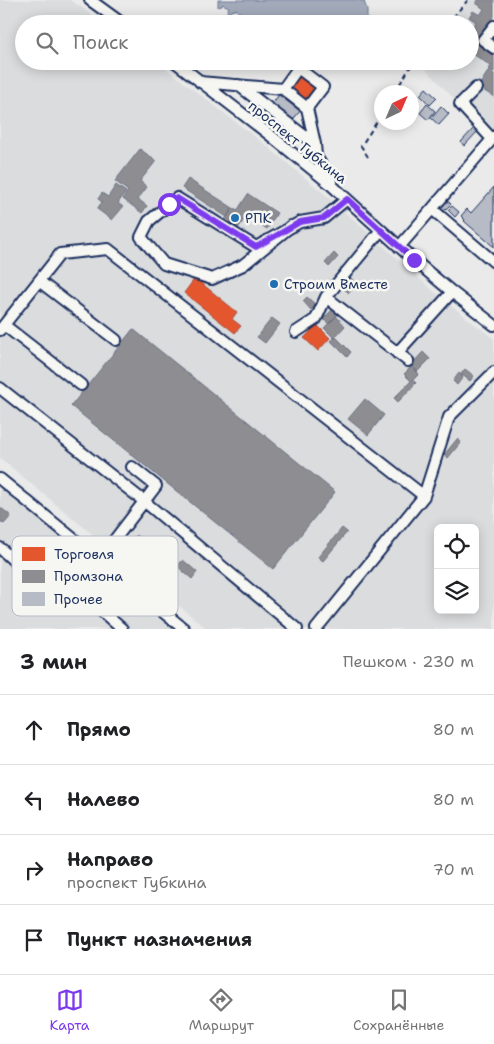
<!DOCTYPE html>
<html lang="ru">
<head>
<meta charset="utf-8">
<style>
  :root { --surface:#fff; --page:#f2f2f2; --text:#202124; --muted:#757577; --line:#e0e0e0; --accent:#7c3aed }
  body { margin:0; font-family:"Shantell Sans",sans-serif; background:var(--page); color:var(--text) }
  .controls { position:absolute; right:15px; bottom:15px; display:grid; overflow:hidden; border-radius:8px; box-shadow:0 2px 12px #0003 }
  .controls button { width:45px; height:45px; display:grid; place-items:center; padding:0; border:0; border-bottom:1px solid var(--line); background:var(--surface); color:var(--text); font:25px sans-serif }
  .compass { position:absolute; left:374px; top:85px; width:45px; height:45px; border-radius:50%; background:var(--surface); box-shadow:0 2px 12px #0003; rotate:44deg }
  .stop { position:absolute; width:15px; height:15px; margin:-11px; border:4px solid #7c3aed; border-radius:50%; background:#fff }
  .stop.end { background:#7c3aed; border-color:#fff; box-shadow:0 1px 5px #0008 }
  .list { margin:0; padding:0; list-style:none }
  h2 { display:flex; justify-content:space-between; align-items:center; height:65px; margin:0; padding:0 20px; font-size:21px }
  h2 small { font-size:16px; font-weight:400; color:var(--muted) }
  .list li { display:grid; grid-template-columns:32px 1fr auto; gap:15px; align-items:center; box-sizing:border-box; height:70px; padding:0 20px; border-top:1px solid var(--line) }
  .list b { display:block; font-size:19px; white-space:nowrap }
  .list p { margin:0; font-size:16px; white-space:nowrap; color:var(--muted) }
  .list em { font-size:16px; font-style:normal; color:var(--muted) }
  .icon { flex:none; width:28px; height:28px; fill:none; stroke:currentColor; stroke-width:2; stroke-linecap:round; stroke-linejoin:round }
  .map { position:relative; flex:none; width:494px; height:629px; overflow:hidden }
  .search { position:absolute; background:var(--surface); box-shadow:0 2px 12px #0003; left:15px; right:15px; top:15px; height:55px; display:flex; align-items:center; gap:12px; box-sizing:border-box; padding:0 18px; border-radius:28px; color:var(--muted); font-size:19px }
  .sheet { height:345px; background:var(--surface) }
  nav { display:flex; justify-content:space-around; align-items:center; box-sizing:border-box; height:70px; border-top:1px solid var(--line); background:var(--surface); font-size:14px; color:var(--muted) }
  nav a { display:grid; justify-items:center; gap:2px }
  nav .on { color:var(--accent) }
  .map>svg:first-child { display:block }
</style>
</head>
<body>
<div class="map">
<svg width="494" height="629" viewBox="0 0 494 629">
  <rect width="100%" height="100%" fill="#e9eae9"/>
  <filter id="ink" filterUnits="userSpaceOnUse"><feTurbulence type="fractalNoise" baseFrequency=".02" numOctaves="2"/><feDisplacementMap in="SourceGraphic" scale="10" xChannelSelector="R" yChannelSelector="G"/><feConvolveMatrix kernelMatrix="1 2 1 2 8 2 1 2 1" color-interpolation-filters="sRGB"/></filter>
  <g filter="url(#ink)">
    <path fill="#dadcde" fill-rule="evenodd" d="M0,0H70L81,7L104,24H24V61H156L263,143L321,191L445,301L494,339V629H207L0,458ZM438,528H475V610H438Z
      M468,0H494V140L418,61H470V24H447Z
      M0,470L192,629H0Z"/>
    <path fill="#a2aaba" stroke="#6c7995" d="M218,0H359L360,1H364L367,10V18L369,21L367,22V24H257V22L246,17V15L237,11V9L231,11L229,13L227,12L229,7L222,4V6L218,7Z"/>
    <path fill="#e4572e" stroke="#a84b3c" d="M299,76L314,88L305,100L290,88Z
      M195,278L237,312L232,319L241,326L235,333L184,293Z
      M317,325L330,338L318,351L304,338Z"/>
    <path fill="#8d8d92" stroke="#6b7182" d="M478,0H494V16L476,43L494,55V72L489,69L491,66L470,52V30L476,22L469,17L473,11L480,15L484,9L476,3Z
      M489,70L494,74V97L478,87Z
      M140,149L156,161L140,181L147,187L138,199L147,206L142,213L123,199L128,191L115,181Z
      M188,179L233,208L227,217L182,188Z
      M116,185L126,192L118,203L123,207L112,220L97,209L102,202L98,199L102,193L108,197Z
      M248,194L277,213L267,229L247,215L237,230L224,221L233,208L237,211Z
      M334,253L338,257L329,267L325,263Z
      M351,278L357,285L349,293L342,287Z
      M307,297L316,305L311,310L303,301Z
      M333,309L338,314L329,324L323,319Z
      M336,316L345,326L334,338L324,328Z
      M272,318L280,324L265,343L257,337Z
      M133,329L335,492L273,569L71,406Z
      M336,337L351,352L347,357L331,341Z
      M423,352L430,359L417,372L411,365Z
      M412,366L419,374L413,380L416,383L398,402L394,398L411,381L404,374Z
      M465,369L474,376L470,381L461,374Z
      M459,373L463,377L457,385L453,381Z
      M365,399L384,415L368,435L348,419Z
      M457,439L461,442L448,458L444,455Z
      M0,507L11,516L4,524L0,521Z
      M342,528L347,532L323,561L318,557Z
      M136,535L147,545L144,548L169,570L161,579L136,557L135,559L124,550Z
      M183,560L197,572L192,579L177,566Z"/>
    <path fill="#b6bbc6" stroke="#1b2f5e" d="M426,88L437,98L430,105L420,95Z
      M279,95L300,111L291,122L270,106Z
      M427,104L435,111L428,120L420,113Z
      M441,106L449,114L439,125L431,118Z
      M474,128L478,131L464,146L461,142Z
      M494,187V247L464,221L465,220L461,216L467,209L471,213Z
      M445,199L451,204L442,213L437,208Z
      M452,206L459,212L455,217L448,210Z"/>
    <g fill="none" stroke-linecap="round" stroke-linejoin="round">
      <g stroke="#1b2f5e" stroke-width="14">
        <path id="minor" d="M90,0L123,24
          M494,26L483,40L494,48
          M174,61L270,135L328,182L414,260L452,292L494,325
          M200,82L283,89L298,68L323,87L307,108L315,144L316,156L331,181
          M238,85L315,144
          M476,88L460,104L492,139
          M283,89L307,108
          M494,137L432,209L494,262
          M291,226L243,265L212,279L164,264L141,237L149,221L177,198L256,247L300,222L324,218L347,199
          M399,247L432,209
          M39,281L116,340
          M326,297L408,361
          M4,325L81,385
          M0,330L60,254L108,249L424,496
          M296,332L316,319L326,297L381,230
          M397,353L452,292
          M0,388L145,502L297,629
          M0,479L184,629
          M0,548L23,569L80,592L122,629
          M99,560L156,486L132,467
          M316,629L424,496L449,417L494,372"/>
      </g>
      <path stroke="#1b2f5e" stroke-width="2" stroke-dasharray="5 4" stroke-linecap="butt" d="M447,24L468,0
        M395,92L414,61
        M368,157L361,146L382,114"/>
      <use href="#minor" stroke="#f6f6f2" stroke-width="10"/>
    </g>
  </g>
  <g fill="none" stroke-linecap="round" stroke-linejoin="round" filter="url(#ink)">
    <path stroke="#7c3aed" stroke-width="6" d="M169,204L177,198L256,247L300,222L324,218L347,199L414,260"/>
  </g>
  <g fill="#1f6fb2" stroke="#f6f6f2" stroke-width="2">
    <circle cx="235" cy="218" r="5"/>
    <circle cx="274" cy="284" r="5"/>
  </g>
  <g text-anchor="middle" stroke-width="5" stroke-linejoin="round" paint-order="stroke">
    <g font-size="14" fill="#1b2f5e" stroke="#f6f6f2">
      <text transform="translate(298 142) rotate(39)" y="5">проспект Губкина</text>
    </g>
    <g font-size="14" fill="#1b2f5e" stroke="#f6f6f2" text-anchor="start">
      <text x="245" y="223">РПК</text>
      <text x="284" y="289">Строим Вместе</text>
    </g>
  </g>
  <rect x="12" y="536" width="166" height="80" rx="8" fill="#f6f6f2" stroke="#b4bac6" stroke-width="1"/>
  <rect x="22" y="547" width="23" height="14" fill="#e4572e"/>
  <rect x="22" y="570" width="23" height="13" fill="#8d8d92"/>
  <rect x="22" y="592" width="23" height="14" fill="#b6bbc6"/>
  <g font-size="14" fill="#1b2f5e">
    <text x="54" y="559">Торговля</text>
    <text x="54" y="581">Промзона</text>
    <text x="54" y="604">Прочее</text>
  </g>
</svg>
<div class="controls">
<button><svg class="icon" aria-label="locate" viewBox="0 0 24 24"><circle cx="12" cy="12" r="6"/><path d="M12 2v4M12 18v4M2 12h4M18 12h4"/></svg></button>
<button><svg class="icon" aria-label="layers" viewBox="0 0 24 24"><path d="M12 4l9 5-9 5-9-5zM3 14l9 5 9-5"/></svg></button>
</div>
<svg class="compass" viewBox="-18 -18 36 36"><path d="M0-13l5 13h-10z" fill="#e53935"/><path d="M0 13l5-13h-10z" fill="#757577"/></svg>
<div class="stop" style="left:169px;top:204px"></div>
<div class="stop end" style="left:414px;top:260px"></div>
<div class="search"><svg class="icon" aria-label="search" viewBox="0 0 24 24"><circle cx="10" cy="10" r="6"/><path d="M15 15l6 6"/></svg>Поиск</div>
</div>
<section class="sheet">
<h2>3 мин<small>Пешком · 230 m</small></h2>
<ul class="list">
<li><svg class="icon" aria-label="ahead" viewBox="0 0 24 24"><path d="M12 20V5M6 11l6-6 6 6"/></svg><div><b>Прямо</b></div><em>80 m</em></li>
<li><svg class="icon" aria-label="left" viewBox="0 0 24 24"><path d="M17 20v-9H6M10 6l-5 5 5 5"/></svg><div><b>Налево</b></div><em>80 m</em></li>
<li><svg class="icon" aria-label="right" viewBox="0 0 24 24"><path d="M7 20v-9h11M14 6l5 5-5 5"/></svg><div><b>Направо</b><p>проспект Губкина</p></div><em>70 m</em></li>
<li><svg class="icon" aria-label="arrive" viewBox="0 0 24 24"><path d="M6 21V4h12l-3 4 3 4H6"/></svg><div><b>Пункт назначения</b></div></li>
</ul>
</section>
<nav>
<a class="on"><svg class="icon" aria-label="map" viewBox="0 0 24 24"><path d="M3 6l6-2 6 2 6-2v14l-6 2-6-2-6 2zM9 4v14M15 6v14"/></svg>Карта</a>
<a><svg class="icon" aria-label="directions" viewBox="0 0 24 24"><path d="M12 3l9 9-9 9-9-9zM9 14v-3h6M13 9l2 2-2 2"/></svg>Маршрут</a>
<a><svg class="icon" aria-label="saved" viewBox="0 0 24 24"><path d="M7 4h10v16l-5-4-5 4z"/></svg>Сохранённые</a>
</nav>
</body>
</html>
